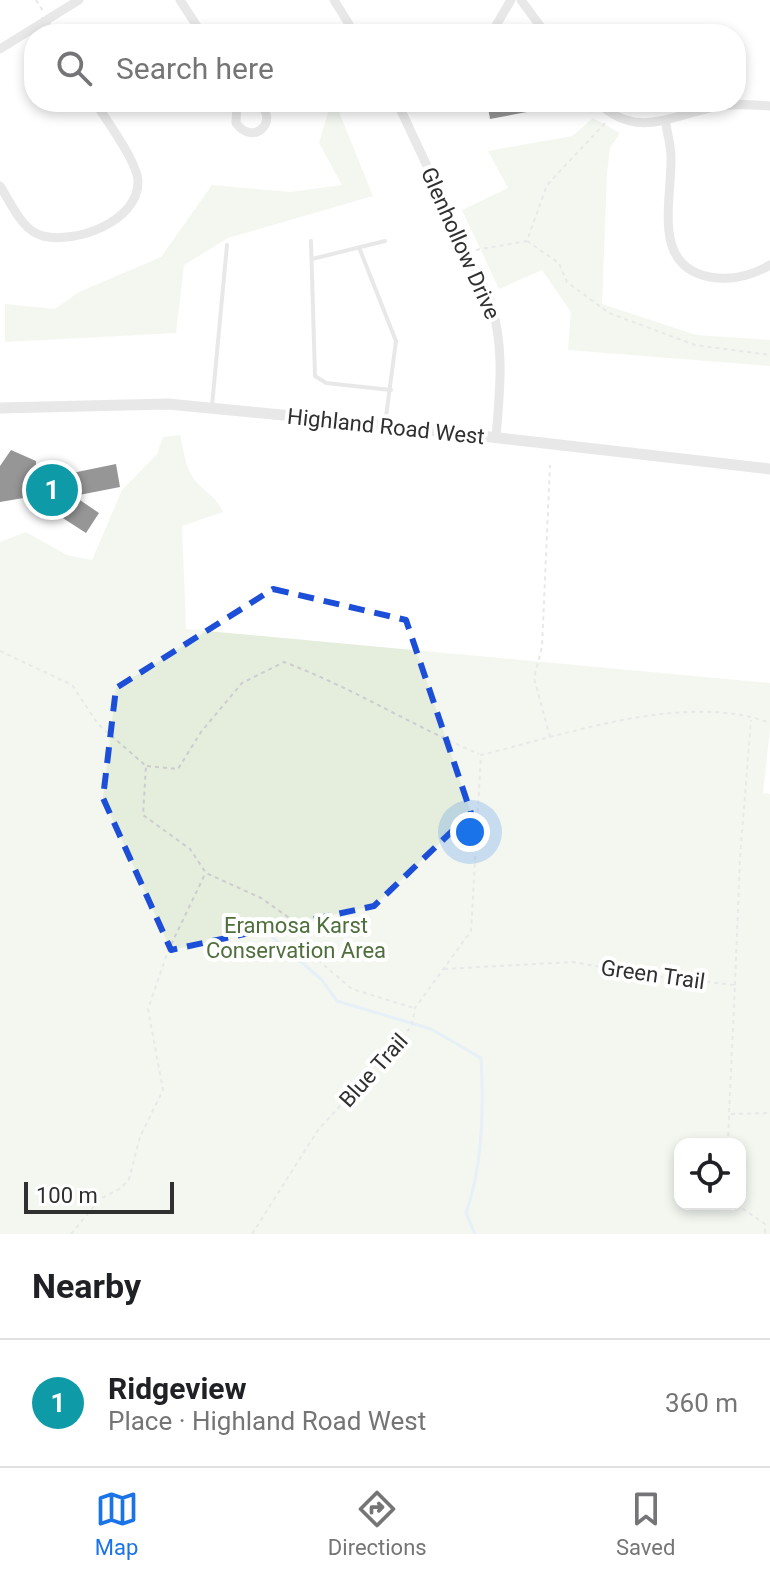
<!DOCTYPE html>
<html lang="en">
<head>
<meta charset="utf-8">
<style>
  :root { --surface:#fff; --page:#f6f6f6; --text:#202124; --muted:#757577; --line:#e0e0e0; --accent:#1a73e8 }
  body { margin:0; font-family:Roboto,sans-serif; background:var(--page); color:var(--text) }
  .controls { position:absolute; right:24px; bottom:24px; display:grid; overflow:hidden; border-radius:16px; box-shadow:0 4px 12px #0003 }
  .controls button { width:72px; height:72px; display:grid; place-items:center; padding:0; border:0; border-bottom:2px solid var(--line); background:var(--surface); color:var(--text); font:40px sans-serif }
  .scale { position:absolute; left:24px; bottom:20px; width:150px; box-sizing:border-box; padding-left:8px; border:4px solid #303030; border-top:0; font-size:22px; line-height:28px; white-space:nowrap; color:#303030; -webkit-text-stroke:6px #fff; paint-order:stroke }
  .you { position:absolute; left:470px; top:832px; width:28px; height:28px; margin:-20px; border:6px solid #fff; border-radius:50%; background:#1a73e8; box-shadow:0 0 0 12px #1a73e833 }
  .badge { display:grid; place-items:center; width:52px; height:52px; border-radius:50%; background:var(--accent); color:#fff; font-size:26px; font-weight:700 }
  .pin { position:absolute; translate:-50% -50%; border:4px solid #fff; box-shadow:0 2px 8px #0006 }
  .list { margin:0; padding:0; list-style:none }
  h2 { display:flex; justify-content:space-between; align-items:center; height:104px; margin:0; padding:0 32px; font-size:34px }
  h2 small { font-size:26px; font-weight:400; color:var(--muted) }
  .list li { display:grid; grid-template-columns:52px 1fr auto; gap:24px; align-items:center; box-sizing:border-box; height:128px; padding:0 32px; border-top:2px solid var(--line) }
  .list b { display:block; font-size:30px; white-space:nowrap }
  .list p { margin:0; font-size:26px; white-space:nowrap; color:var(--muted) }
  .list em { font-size:26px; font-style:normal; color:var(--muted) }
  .icon { flex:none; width:44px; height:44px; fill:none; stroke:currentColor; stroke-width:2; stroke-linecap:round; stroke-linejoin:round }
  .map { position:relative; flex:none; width:770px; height:1234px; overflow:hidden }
  .search { position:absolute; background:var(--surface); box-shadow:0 4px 12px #0003; left:24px; right:24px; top:24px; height:88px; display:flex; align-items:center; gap:20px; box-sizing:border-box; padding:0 28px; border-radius:32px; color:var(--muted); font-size:30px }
  .sheet { height:232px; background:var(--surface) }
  nav { display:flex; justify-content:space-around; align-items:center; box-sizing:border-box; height:112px; border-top:2px solid var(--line); background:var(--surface); font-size:22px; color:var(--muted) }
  nav a { display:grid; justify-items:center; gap:4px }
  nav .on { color:var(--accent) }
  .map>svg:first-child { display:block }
</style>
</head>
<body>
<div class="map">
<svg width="770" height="1234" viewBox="0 0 770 1234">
  <rect width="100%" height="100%" fill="#fff"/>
  <path fill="#e5eedd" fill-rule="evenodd" d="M331,102H335L373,196L228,238L184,265L176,333L5,342V304L55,309L79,292L161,257L212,185L290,192L342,185L319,143Z
    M593,118L620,133L610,148L607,173L602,304L696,335L770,340V366L568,350L571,312L542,270L499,289L462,210L508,188L488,151L572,136Z
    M180,435C184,450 185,467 194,479C204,492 216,496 223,512L182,526L186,629L770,683V729L763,793L770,794V1234H0V542L26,532L67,555L92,560L122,490L157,454L163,437ZM680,1144H740V1204H680Z"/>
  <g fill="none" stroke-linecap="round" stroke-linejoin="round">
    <path stroke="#c9dcee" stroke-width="3" d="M270,935L322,980L337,1001L431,1029L481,1058C484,1109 483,1165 466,1213L475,1234"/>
  </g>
  <path fill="#171717" d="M487,102H559V106L490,119Z
    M11,450L36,461V473L43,479L116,464L120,487L74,496L99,513L86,533L38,502L41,495L0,502V466Z"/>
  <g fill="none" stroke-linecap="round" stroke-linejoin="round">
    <path stroke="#cdcdcd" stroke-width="2" stroke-dasharray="4 4" stroke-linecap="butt" d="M36,0L43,11
      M527,241L559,263L567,282L609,313L695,345L770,355
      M476,250L527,241L547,185L606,122
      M0,651L72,685L98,724L146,766L143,815L190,849L206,873L261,898L288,917L319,961L352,989L414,1008
      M550,737L534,678L542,647L550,465
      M147,766L178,769L201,732L242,683L284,662C351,687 413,726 479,754
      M444,969L573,962L653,976L735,985L729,1114L770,1113
      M735,985L740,858L751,720
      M728,1144L729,1115
      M736,1204L765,1224V1234
      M71,1234L100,1199L121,1188L129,1179L140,1137L163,1090L148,1009L168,951L205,874
      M252,1234L318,1130L402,1038L412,1025L415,1008L471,931L481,755C565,735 686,691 770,723"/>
    <path stroke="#cdcdcd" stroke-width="4" d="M311,241L315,376L326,383L391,390
      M360,250L396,341L385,424
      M312,259L385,241
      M212,406L227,245"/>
    <path stroke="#cdcdcd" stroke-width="9" d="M180,0L202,34
      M334,0L355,34
      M521,0L546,34
      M44,21L52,34
      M491,34L511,0
      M0,49L79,0
      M237,102L236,123C253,147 281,121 258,102
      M397,102L490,300C505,346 500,389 496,437
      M597,102C637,139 667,117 714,107C732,103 752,105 770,106
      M665,120C667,132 671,145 671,157C672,201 651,266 710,277C732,281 751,276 770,265
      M0,186C11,203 22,231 43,236C75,244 138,222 138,182C138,162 106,120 95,102"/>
    <path stroke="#cdcdcd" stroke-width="11" d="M0,408L168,404L385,425L770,469"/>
  </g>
  <path d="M0 0H770V1234H0ZM273,589L406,620L471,813L374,906L171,950L103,798L116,688Z" fill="#fff" fill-opacity=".55" fill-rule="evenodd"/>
  <path fill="none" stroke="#1d4ed8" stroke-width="6" stroke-dasharray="16 10" stroke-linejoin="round" d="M273,589L406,620L471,813L374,906L171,950L103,798L116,688Z"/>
  <g text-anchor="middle" stroke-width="8" stroke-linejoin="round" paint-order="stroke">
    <g font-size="22" fill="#303030" stroke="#fff">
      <text transform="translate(461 243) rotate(66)" y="8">Glenhollow Drive</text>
      <text transform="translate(386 426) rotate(6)" y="8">Highland Road West</text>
      <text transform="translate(653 974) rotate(8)" y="8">Green Trail</text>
      <text transform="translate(373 1070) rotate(-48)" y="8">Blue Trail</text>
    </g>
    <g font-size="22" fill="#4e6e3b" stroke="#fff">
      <text x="296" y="933">Eramosa Karst<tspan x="296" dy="25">Conservation Area</tspan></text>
    </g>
  </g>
</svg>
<div class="controls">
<button><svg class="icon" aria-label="locate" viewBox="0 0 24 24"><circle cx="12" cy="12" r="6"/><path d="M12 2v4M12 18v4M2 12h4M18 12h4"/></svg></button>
</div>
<div class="scale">100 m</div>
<div class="you"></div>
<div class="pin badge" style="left:52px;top:490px;background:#0f9aa8">1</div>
<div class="search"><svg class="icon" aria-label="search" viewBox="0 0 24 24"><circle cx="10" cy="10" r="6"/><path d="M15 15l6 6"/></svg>Search here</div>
</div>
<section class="sheet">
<h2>Nearby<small></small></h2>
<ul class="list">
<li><span class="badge" style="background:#0f9aa8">1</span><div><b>Ridgeview</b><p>Place · Highland Road West</p></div><em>360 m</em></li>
</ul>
</section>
<nav>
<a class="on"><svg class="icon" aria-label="map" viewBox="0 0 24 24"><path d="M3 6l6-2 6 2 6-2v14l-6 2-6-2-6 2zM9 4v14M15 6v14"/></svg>Map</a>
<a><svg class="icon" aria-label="directions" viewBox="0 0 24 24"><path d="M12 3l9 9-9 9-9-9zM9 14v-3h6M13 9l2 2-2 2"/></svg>Directions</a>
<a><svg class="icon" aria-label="saved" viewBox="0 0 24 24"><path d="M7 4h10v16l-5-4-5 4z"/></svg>Saved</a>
</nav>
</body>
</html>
